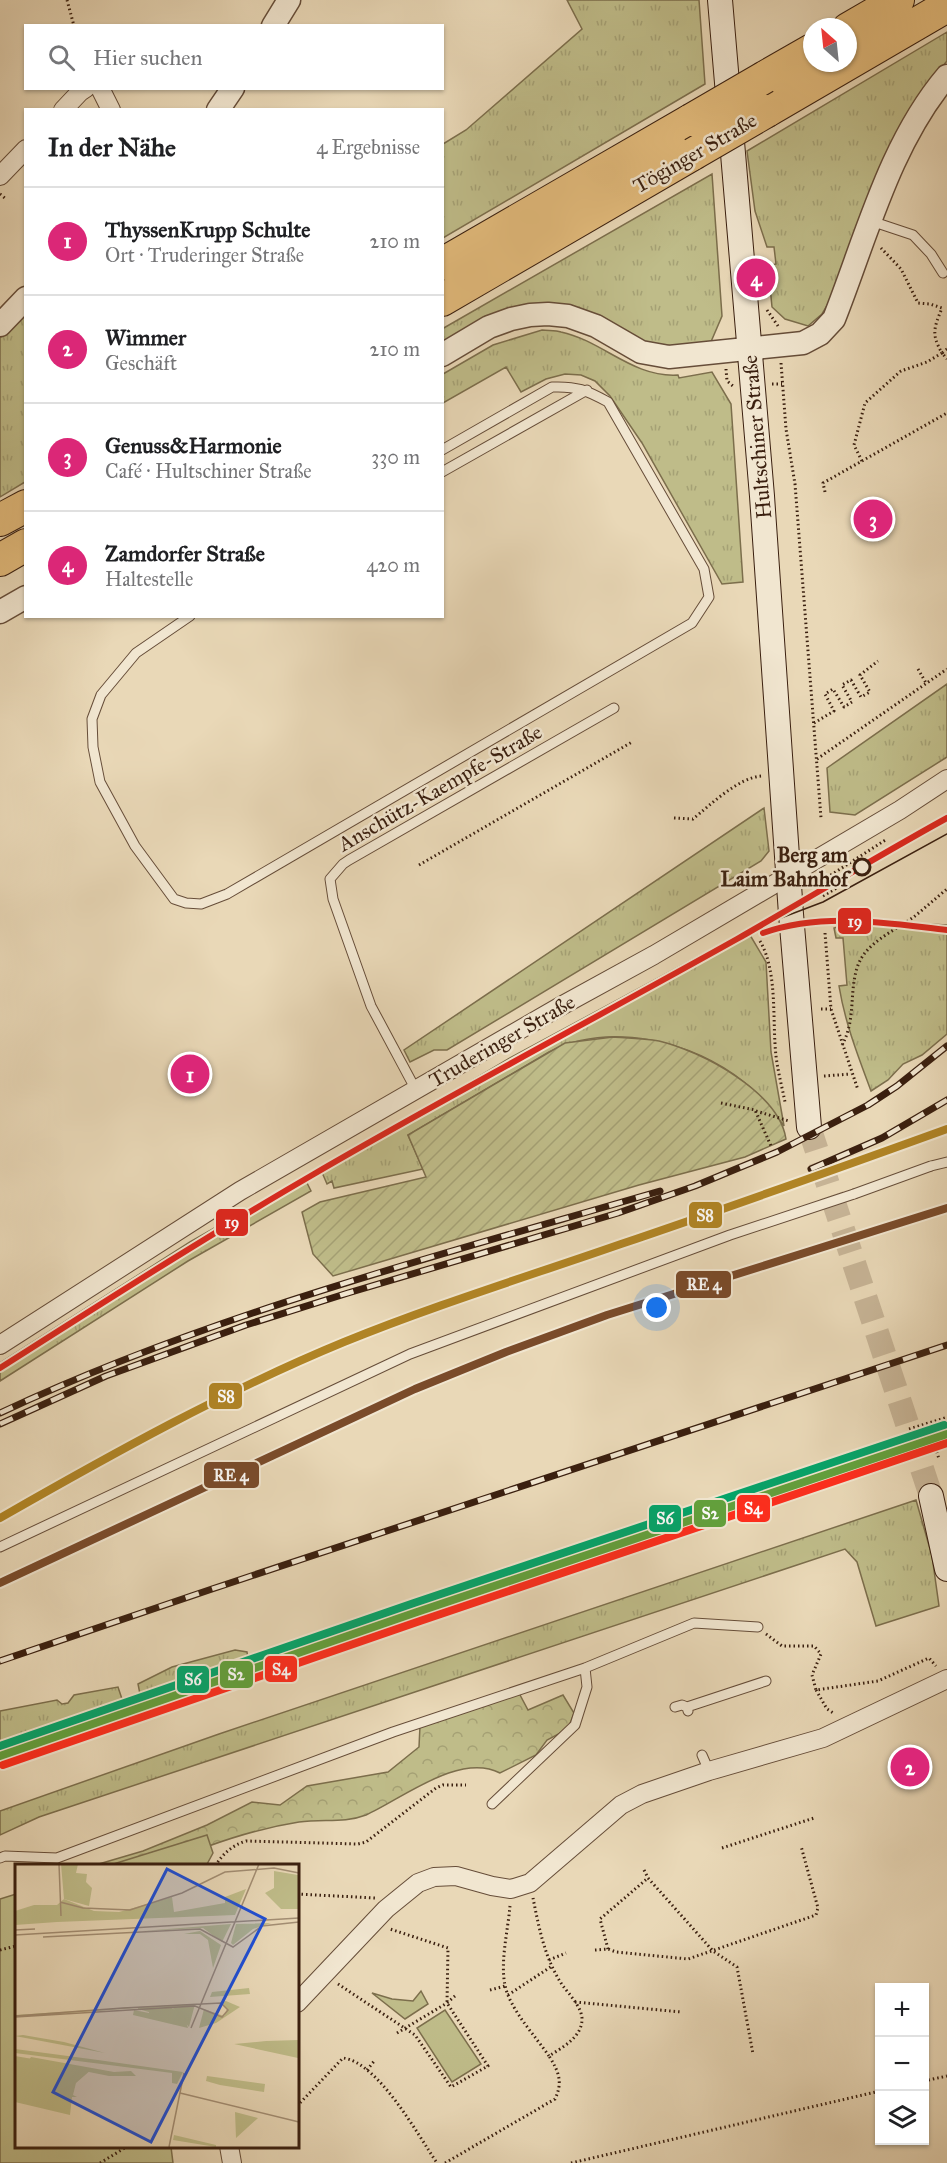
<!DOCTYPE html>
<html lang="de">
<head>
<meta charset="utf-8">
<style>
  :root { --surface:#fff; --page:#f2f2f2; --text:#202124; --muted:#757577; --line:#e0e0e0; --accent:#db2777 }
  body { margin:0; font-family:"IM FELL Great Primer",serif; background:var(--page); color:var(--text) }
  .controls { position:absolute; right:18px; bottom:18px; display:grid; overflow:hidden; border-radius:0px; box-shadow:0 2px 4px #0004 }
  .controls button { width:54px; height:54px; display:grid; place-items:center; padding:0; border:0; border-bottom:2px solid var(--line); background:var(--surface); color:var(--text); font:30px sans-serif }
  .compass { position:absolute; left:803px; top:18px; width:54px; height:54px; border-radius:50%; background:var(--surface); box-shadow:0 2px 4px #0004; rotate:333deg }
  .you { position:absolute; left:657px; top:1308px; width:21px; height:21px; margin:-15px; border:4px solid #fff; border-radius:50%; background:#1a73e8; box-shadow:0 0 0 9px #1a73e833 }
  .badge { display:grid; place-items:center; width:39px; height:39px; border-radius:50%; background:var(--accent); color:#fff; font-size:20px; font-weight:700 }
  .pin { position:absolute; translate:-50% -50%; border:3px solid #fff; box-shadow:0 2px 6px #0006 }
  .list { margin:0; padding:0; list-style:none }
  h2 { display:flex; justify-content:space-between; align-items:center; height:78px; margin:0; padding:0 24px; font-size:26px }
  h2 small { font-size:20px; font-weight:400; color:var(--muted) }
  .list li { display:grid; grid-template-columns:39px 1fr auto; gap:18px; align-items:center; box-sizing:border-box; height:108px; padding:0 24px; border-top:2px solid var(--line) }
  .list b { display:block; font-size:22px; white-space:nowrap }
  .list p { margin:0; font-size:20px; white-space:nowrap; color:var(--muted) }
  .list em { font-size:20px; font-style:normal; color:var(--muted) }
  .icon { flex:none; width:33px; height:33px; fill:none; stroke:currentColor; stroke-width:2; stroke-linecap:round; stroke-linejoin:round }
  .map { position:relative; flex:none; width:947px; height:2163px; overflow:hidden }
  .search { position:absolute; background:var(--surface); box-shadow:0 2px 4px #0004; left:24px; top:24px; width:420px; height:66px; display:flex; align-items:center; gap:15px; box-sizing:border-box; padding:0 21px; border-radius:0px; color:var(--muted); font-size:22px }
  .panel { position:absolute; background:var(--surface); box-shadow:0 2px 4px #0004; left:24px; top:108px; width:420px; height:510px; border-radius:0px }
  .map>svg:first-child { display:block }
</style>
</head>
<body>
<div class="map">
<svg width="947" height="2163" viewBox="0 0 947 2163">
  <defs>
    <pattern id="grass-tufts" width="24" height="20" patternUnits="userSpaceOnUse" patternTransform="scale(1.5)"><rect width="24" height="20" fill="#bfbc89"/><path d="M3 7l-1-3M5 7V3M7 7l1-3M15 17l-1-3M17 17v-4M19 17l1-3" fill="none" stroke="#a5a175"/></pattern>
    <pattern id="forest-crowns" width="20" height="18" patternUnits="userSpaceOnUse" patternTransform="scale(1.5)"><rect width="20" height="18" fill="#bfbc89"/><path d="M2 6a3 3 0 1 1 6 0M12 15a3 3 0 1 1 6 0" fill="none" stroke="#a5a175"/></pattern>
    <pattern id="garden-furrows" width="10" height="10" patternUnits="userSpaceOnUse" patternTransform="scale(1.5)"><rect width="10" height="10" fill="#bfbc89"/><path d="M-1 1l2-2M0 10L10 0M9 11l2-2" fill="none" stroke="#a5a175"/></pattern>
  </defs>
  <rect width="100%" height="100%" fill="#e9d8b7"/>
  <filter id="stains"><feTurbulence type="fractalNoise" baseFrequency=".00333" numOctaves="4"/><feColorMatrix values="0 0 0 0 .2 0 0 0 0 .09 0 0 0 0 .02 0 0 0 .5 -.17"/></filter>
  <radialGradient id="worn" r=".72"><stop offset=".6" stop-color="#630" stop-opacity="0"/><stop offset="1" stop-color="#630" stop-opacity=".3"/></radialGradient>
  <path fill="url(#grass-tufts)" stroke="#7c6e4c" stroke-width="1.5" d="M567,0H699L705,84L443,238V144L466,130L582,29Z
    M947,32V61L935,75L834,294L822,314L808,326L785,319L772,307L768,266L776,264L774,247H767L755,211L747,151Z
    M712,174L722,316L710,344L661,349L573,308L443,345L442,329Z
    M25,311V482L0,497V338Z
    M542,330C548,331 555,330 561,332C603,341 633,378 678,375L679,378L712,372L731,404L743,582L722,584L642,443L610,396L595,381L581,375L565,374L546,379L521,392L506,367L443,403V374L493,345Z
    M947,684V757L855,815L830,812L827,768Z
    M764,808L769,851L761,861L447,1050H434L410,1062L404,1050Z
    M839,919L947,925V1034L922,1055L903,1064L888,1080L871,1091C858,1056 845,1023 839,986L847,985L843,938H836L834,928L838,927Z
    M747,930L766,962L771,1052L784,1126C772,1110 760,1094 744,1082C692,1041 610,1021 549,1052L408,1135L423,1169L334,1188L332,1181L327,1184L321,1170L510,1058Z
    M304,1177L311,1191L188,1261L0,1381V1363L190,1242Z
    M916,1500L932,1556L939,1606L876,1626L857,1562L845,1549L39,1817L0,1835V1811L219,1734Z
    M235,1650L247,1652L248,1660L0,1746V1711L57,1700L62,1704L68,1703L74,1695L118,1687L122,1699L140,1694L138,1684L172,1667Z"/>
  <path fill="url(#forest-crowns)" stroke="#7c6e4c" stroke-width="1.5" d="M519,1693L528,1710L563,1695L574,1713L568,1729L547,1740L536,1755L500,1773C459,1752 402,1799 366,1815C343,1824 322,1818 299,1822C267,1827 236,1836 206,1847C190,1852 173,1862 155,1866C139,1869 110,1866 92,1866L143,1851L207,1825L252,1802L280,1805L307,1786L388,1772L419,1747L420,1726Z"/>
  <path fill="#bfbc89" stroke="#7c6e4c" stroke-width="1.5" d="M207,1835L213,1853L206,1866H107Z
    M16,1894V2146L171,2147L173,2163H0V1899Z
    M421,1991L428,2004L405,2019L372,1993L392,1999L413,2001Z
    M445,2010L481,2064L452,2082L417,2028Z"/>
  <path fill="url(#garden-furrows)" stroke="#7c6e4c" stroke-width="1.5" d="M613,1037C628,1038 644,1038 659,1041C701,1051 779,1092 786,1139L745,1157L639,1185L333,1276L313,1254L302,1212L320,1202L426,1177L408,1135L565,1043Z"/>
  <g fill="none" stroke-linecap="round" stroke-linejoin="round">
    <path stroke="#c6b395" stroke-width="24" stroke-dasharray="24 12" stroke-linecap="butt" d="M809,1127L931,1496"/>
    <g stroke="#664d39" stroke-width="11">
      <path id="service" d="M871,221L913,235L931,254L943,273
        M442,472L587,390
        M190,616L136,653L101,695L92,719L93,747L100,782L135,846L174,899L186,903L201,904L227,894L692,623L709,597L704,569L608,402C586,390 577,386 552,387L442,450
        M416,1090L371,1006L333,899L330,879L343,864L349,860L614,708
        M931,1166L947,1162
        M0,1547L410,1354L730,1235L854,1194
        M675,1707L682,1705L687,1707L688,1711
        M687,1707L766,1681
        M702,1755L709,1771
        M492,1804L575,1725L587,1687L585,1668
        M0,1858L5,1856L57,1858L393,1732L585,1668L694,1623L758,1627"/>
    </g>
    <g stroke="#664d39" stroke-width="20">
      <path id="minor" d="M100,88L111,110
        M63,110L80,92L86,88
        M0,176L26,149
        M0,1345L240,1191L561,1006L654,955L900,810L947,779
        M297,2003L386,1909L418,1883L434,1877L456,1876L492,1886L511,1889L530,1883L621,1805L642,1794L709,1771L823,1738L947,1679
        M229,2146L232,2163"/>
    </g>
    <g stroke="#664d39" stroke-width="25">
      <path id="tertiary" d="M273,26L289,0
        M218,110L233,88
        M0,325L26,298
        M442,355L489,327L511,319L530,315L548,314L568,316L596,326L641,352L669,357L803,343L820,334L834,319C866,238 890,143 947,76
        M0,612L26,597"/>
    </g>
    <g stroke="#3a1f0f" stroke-width="26">
      <path id="secondary" d="M720,0L762,496L791,914L809,1127
        M931,1496L947,1569"/>
    </g>
    <g stroke="#3a1f0f" stroke-width="34">
      <path id="motorway" d="M848,29L898,0
        M765,77L812,50
        M767,111L947,6
        M442,264L691,120
        M442,300L693,154
        M0,520L26,506
        M0,560L26,545"/>
    </g>
    <path stroke="#3a1f0f" stroke-width="3" stroke-dasharray="1.5 3" stroke-linecap="butt" d="M67,0L74,26
      M0,194L6,199
      M767,310L778,326
      M947,349L942,353L947,359
      M781,363L786,429L795,484L821,818
      M726,369L727,381L733,386
      M772,384H782
      M862,461L854,445L865,403L901,371L927,362L942,353C931,334 934,328 942,308L930,304L918,303L901,269L881,248
      M825,492L823,483L947,413
      M918,669L926,683
      M814,723L834,711L825,694L833,689L844,707L852,702L842,685L851,680L861,697L870,692L860,675L878,661
      M817,759L947,669
      M674,818L693,819C710,805 739,777 762,776
      M419,865L632,742
      M823,880L887,839
      M823,896L837,888
      M825,933L831,1009L858,1090
      M760,941C778,972 772,1021 776,1056C778,1072 782,1087 785,1102
      M821,1009H831
      M842,1045C856,1020 849,994 857,968C865,942 895,931 915,916C926,907 936,898 947,889
      M824,1076L851,1074
      M721,1103L755,1110L771,1146
      M756,1111L789,1121
      M909,1429L945,1418
      M934,1443L939,1459
      M937,1450L947,1447
      M766,1634L782,1646H814L821,1654L812,1675L816,1690L878,1681L929,1658L936,1666
      M816,1690L827,1709L835,1714
      M722,1848L814,1818
      M215,1866C224,1853 231,1846 246,1841L358,1844L366,1842L436,1788L443,1785H466
      M644,1870L648,1878L713,1951L737,1967L753,2054
      M297,1894L375,1898
      M510,1906C508,1930 500,1962 505,1985C509,2008 536,2037 549,2056C563,2047 582,2037 582,2019C582,2008 570,1995 563,1986C545,1960 539,1928 533,1898
      M608,1949L600,1919L648,1878
      M0,1950L16,1946
      M595,1950L608,1949L616,1952L688,1959L816,1915L818,1908L801,1846
      M549,1960L566,1953
      M338,1984L415,2035L451,2087L488,2066L447,2003L448,1948L390,1929
      M490,1990L505,1986
      M508,1995L552,1966
      M575,2002L681,2012
      M397,2033L447,2003L455,1996
      M367,2070L375,2060
      M924,2081L947,2076
      M297,2106L343,2058C378,2062 418,2135 437,2163
      M100,2163L128,2146
      M445,2163L555,2099C563,2082 559,2072 549,2056
      M571,2163L880,2091"/>
    <use href="#service" stroke="#f1e6d0" stroke-width="9"/>
    <use href="#minor" stroke="#f1e6d0" stroke-width="18"/>
    <use href="#tertiary" stroke="#f1e6d0" stroke-width="22"/>
    <use href="#secondary" stroke="#f1e6d0" stroke-width="24"/>
    <use href="#motorway" stroke="#e4bc7c" stroke-width="32"/>
    <path stroke="#3a1f0f" stroke-width="1.5" d="M738,938L765,924L823,902L947,834"/>
    <g stroke="#3a1f0f" stroke-width="7">
      <path id="rail" d="M811,1169L882,1138L947,1100
        M0,1413C211,1314 437,1256 660,1191
        M0,1424L106,1376L246,1325L348,1293L618,1213L695,1186L777,1152L868,1105L897,1086L947,1046
        M0,1661L212,1589L947,1345"/>
    </g>
    <use href="#rail" stroke="#f1e6d0" stroke-width="4.5" stroke-dasharray="14" stroke-linecap="butt"/>
    <g stroke="#664d39" stroke-width="11" stroke-linecap="butt">
      <path id="service-bridge" d="M854,1194L931,1166"/>
    </g>
    <g stroke="#3a1f0f" stroke-width="34" stroke-linecap="butt">
      <path id="motorway-bridge" d="M691,120L765,77
        M693,154L767,111"/>
    </g>
    <use href="#service-bridge" stroke="#f1e6d0" stroke-width="9"/>
    <use href="#motorway-bridge" stroke="#e4bc7c" stroke-width="32"/>
    <g stroke="#f1e6d0" stroke-width="12">
      <path id="rail-1" d="M0,1756L417,1612L947,1434"/>
    </g>
    <g stroke="#f1e6d0" stroke-width="12">
      <path id="rail-2" d="M0,1518C112,1454 225,1391 344,1342C435,1305 529,1276 621,1244C730,1207 839,1168 947,1129"/>
    </g>
    <g stroke="#f1e6d0" stroke-width="12">
      <path id="rail-3" d="M0,1583L415,1389L506,1352L607,1315L947,1208"/>
    </g>
    <g stroke="#f1e6d0" stroke-width="12">
      <path id="rail-4" d="M3,1765L420,1621L947,1443"/>
    </g>
    <g stroke="#f1e6d0" stroke-width="12">
      <path id="rail-5" d="M0,1746L414,1603L944,1425"/>
    </g>
    <use href="#rail-1" stroke="#62a13c" stroke-width="8"/>
    <use href="#rail-2" stroke="#b08425" stroke-width="8"/>
    <use href="#rail-3" stroke="#7a4b2a" stroke-width="8"/>
    <use href="#rail-4" stroke="#ff2d1d" stroke-width="8"/>
    <use href="#rail-5" stroke="#03a56a" stroke-width="8"/>
    <g stroke="#f1e6d0" stroke-width="10">
      <path id="tram-1" d="M763,933C823,912 885,923 947,930
        M0,1368C104,1302 207,1236 314,1174C453,1093 596,1018 737,939C807,899 876,857 947,818"/>
    </g>
    <use href="#tram-1" stroke="#dc281e" stroke-width="6"/>
  </g>
  <circle fill="#f1e6d0" stroke="#3a1f0f" stroke-width="3" cx="862" cy="867" r="8"/>
  <g text-anchor="middle" stroke-width="5" stroke-linejoin="round" paint-order="stroke">
    <g font-size="21" fill="#3a1f0f" stroke="#f1e6d0">
      <text transform="translate(695 153) rotate(-30)" y="7">Töginger Straße</text>
      <text transform="translate(757 437) rotate(-95)" y="7">Hultschiner Straße</text>
      <text transform="translate(440 788) rotate(-30)" y="7">Anschütz-Kaempfe-Straße</text>
      <text transform="translate(502 1041) rotate(-30)" y="7">Truderinger Straße</text>
    </g>
    <g font-size="21" font-weight="bold" fill="#3a1f0f" stroke="#f1e6d0" text-anchor="end">
      <text x="848" y="862">Berg am<tspan x="848" dy="24">Laim Bahnhof</tspan></text>
    </g>
  </g>
  <g transform="translate(15 1864)">
    <rect width="284" height="284" fill="#e9d8b7"/>
    <path d="M259,7L283,11V45H266L250,29L259,24ZM231,25L220,51L42,58V41L49,35L79,47L104,48L157,33L159,48L210,39V33ZM256,59L238,65L218,81L216,79L221,60ZM216,60L207,78L188,64L127,67ZM185,67L206,81L198,104L193,76L185,70H169ZM234,124L235,130L195,133L197,128ZM211,137L225,143L201,159L184,164L189,145L209,152L212,145L206,138ZM180,140L174,163L157,143L135,144L134,148L123,145V143ZM121,143V144L0,153V151ZM8,171L49,178L90,189L0,172ZM0,185L83,196L168,208L162,220L157,219V209L0,189ZM220,248L243,254L221,274Z" fill="#bfbc89"/>
    <path d="M19,41H42V58L0,61V47ZM283,176V194L219,180L251,177ZM16,193L99,208L116,207L121,212H94L14,196Z" fill="#bfbc89"/>
    <path d="M46,0H63L61,9L72,10L71,18L77,24L74,42L49,35ZM0,192L77,205L61,219L58,231L62,233H57L55,251L0,238ZM159,271L201,281V283L158,276Z" fill="#bfbc89"/>
    <path d="M155,143L169,151L173,164L118,151L119,146L134,149V144ZM192,212L250,220L249,228L205,221L191,217Z" fill="#bfbc89"/>
    <path fill="none" stroke="#a38e74" stroke-width="1.5" d="M44,0L46,52M45,38L68,44L115,46L167,29L210,8L259,4L284,9M0,66L20,65M0,71L284,54M28,73L185,65L218,83L247,62L284,58M0,152L108,144L206,139L213,146L207,153L180,142L0,153M176,164L244,0M165,229L284,258M154,283L169,209"/>
    <path fill="#1d4ed8" fill-opacity="0.15" stroke="#1d4ed8" stroke-width="3" d="M152,5L250,55L136,278L38,228Z"/>
    <rect width="284" height="284" fill="none" stroke="#3a1f0f" stroke-width="3"/>
  </g>
  <g stroke="#f1e6d0" stroke-width="2">
    <rect x="837" y="907" width="35" height="28" rx="6" fill="#dc281e"/>
    <rect x="688" y="1201" width="35" height="28" rx="6" fill="#b08425"/>
    <rect x="215" y="1208" width="34" height="29" rx="6" fill="#dc281e"/>
    <rect x="675" y="1270" width="57" height="29" rx="6" fill="#7a4b2a"/>
    <rect x="208" y="1382" width="35" height="28" rx="6" fill="#b08425"/>
    <rect x="203" y="1461" width="57" height="28" rx="6" fill="#7a4b2a"/>
    <rect x="736" y="1494" width="35" height="29" rx="6" fill="#ff2d1d"/>
    <rect x="693" y="1499" width="34" height="29" rx="6" fill="#62a13c"/>
    <rect x="648" y="1504" width="34" height="29" rx="6" fill="#03a56a"/>
    <rect x="264" y="1655" width="34" height="28" rx="6" fill="#ff2d1d"/>
    <rect x="219" y="1660" width="35" height="29" rx="6" fill="#62a13c"/>
    <rect x="176" y="1665" width="34" height="29" rx="6" fill="#03a56a"/>
  </g>
  <g font-size="16" text-anchor="middle" font-weight="bold" fill="#fff">
    <text x="855" y="927">19</text>
    <text x="705" y="1221">S8</text>
    <text x="232" y="1228">19</text>
    <text x="704" y="1290">RE 4</text>
    <text x="226" y="1402">S8</text>
    <text x="231" y="1481">RE 4</text>
    <text x="753" y="1514">S4</text>
    <text x="710" y="1519">S2</text>
    <text x="665" y="1524">S6</text>
    <text x="281" y="1675">S4</text>
    <text x="236" y="1680">S2</text>
    <text x="193" y="1685">S6</text>
  </g>
  <rect width="100%" height="100%" filter="url(#stains)"/>
  <rect width="100%" height="100%" fill="url(#worn)"/>
</svg>
<div class="controls">
<button>+</button>
<button>−</button>
<button><svg class="icon" aria-label="layers" viewBox="0 0 24 24"><path d="M12 4l9 5-9 5-9-5zM3 14l9 5 9-5"/></svg></button>
</div>
<svg class="compass" viewBox="-18 -18 36 36"><path d="M0-13l5 13h-10z" fill="#e53935"/><path d="M0 13l5-13h-10z" fill="#757577"/></svg>
<div class="you"></div>
<div class="pin badge" style="left:190px;top:1074px">1</div>
<div class="pin badge" style="left:910px;top:1767px">2</div>
<div class="pin badge" style="left:873px;top:519px">3</div>
<div class="pin badge" style="left:756px;top:278px">4</div>
<div class="search"><svg class="icon" aria-label="search" viewBox="0 0 24 24"><circle cx="10" cy="10" r="6"/><path d="M15 15l6 6"/></svg>Hier suchen</div>
<section class="panel">
<h2>In der Nähe<small>4 Ergebnisse</small></h2>
<ul class="list">
<li><span class="badge">1</span><div><b>ThyssenKrupp Schulte</b><p>Ort · Truderinger Straße</p></div><em>210 m</em></li>
<li><span class="badge">2</span><div><b>Wimmer</b><p>Geschäft</p></div><em>210 m</em></li>
<li><span class="badge">3</span><div><b>Genuss&amp;Harmonie</b><p>Café · Hultschiner Straße</p></div><em>330 m</em></li>
<li><span class="badge">4</span><div><b>Zamdorfer Straße</b><p>Haltestelle</p></div><em>420 m</em></li>
</ul>
</section>
</div>
</body>
</html>
